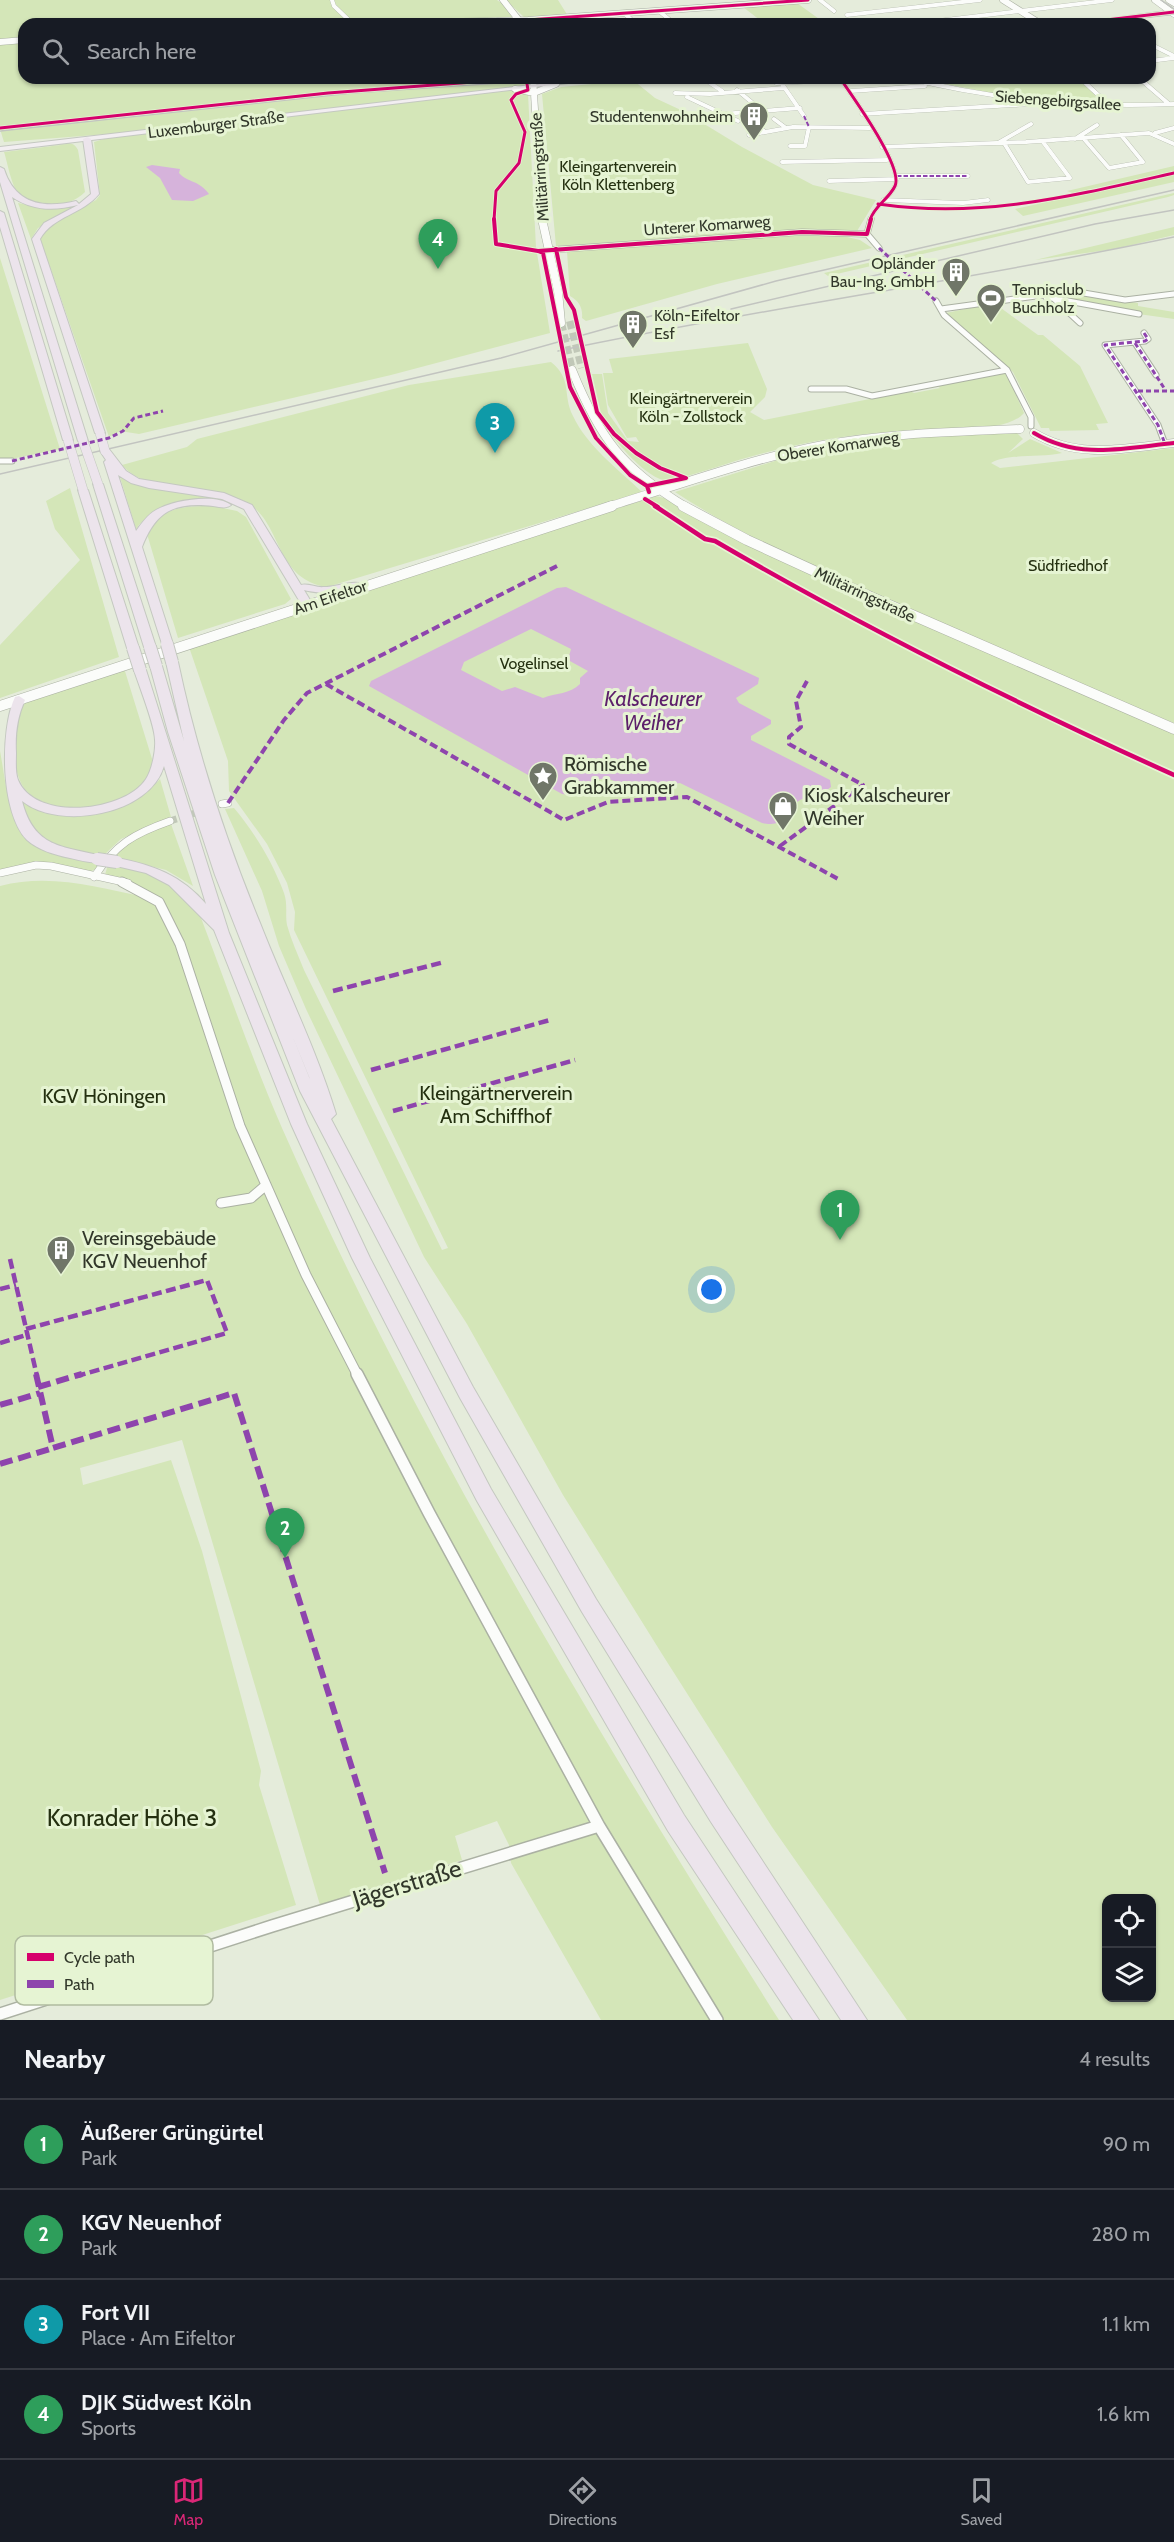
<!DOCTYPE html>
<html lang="en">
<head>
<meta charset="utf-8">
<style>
  :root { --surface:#171b24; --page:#20242c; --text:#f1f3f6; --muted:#9ea1a6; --line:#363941; --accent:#db2777 }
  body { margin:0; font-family:Cabin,sans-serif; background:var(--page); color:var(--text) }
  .controls { position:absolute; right:18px; bottom:18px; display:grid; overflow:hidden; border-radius:12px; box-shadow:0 2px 4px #0004 }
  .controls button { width:54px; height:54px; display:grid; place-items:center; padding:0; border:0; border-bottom:2px solid var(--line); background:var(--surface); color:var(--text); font:30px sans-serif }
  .you { position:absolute; left:712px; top:1290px; width:21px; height:21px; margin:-15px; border:4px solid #fff; border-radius:50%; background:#1a73e8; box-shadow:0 0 0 9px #1a73e833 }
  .badge { display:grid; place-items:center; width:39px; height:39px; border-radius:50%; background:var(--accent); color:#fff; font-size:20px; font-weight:700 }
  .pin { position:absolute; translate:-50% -50px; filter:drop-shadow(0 2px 3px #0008) }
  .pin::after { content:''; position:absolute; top:32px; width:21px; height:18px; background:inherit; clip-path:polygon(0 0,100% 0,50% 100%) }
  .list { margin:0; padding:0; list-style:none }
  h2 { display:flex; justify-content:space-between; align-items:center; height:78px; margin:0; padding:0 24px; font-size:26px }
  h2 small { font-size:20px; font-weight:400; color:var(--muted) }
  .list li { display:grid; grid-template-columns:39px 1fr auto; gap:18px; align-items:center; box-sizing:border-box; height:90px; padding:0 24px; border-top:2px solid var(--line) }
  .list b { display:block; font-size:22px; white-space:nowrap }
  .list p { margin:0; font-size:20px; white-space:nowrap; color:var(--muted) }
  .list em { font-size:20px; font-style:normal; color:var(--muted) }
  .icon { flex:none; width:33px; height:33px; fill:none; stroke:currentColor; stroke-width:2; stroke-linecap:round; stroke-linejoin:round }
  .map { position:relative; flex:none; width:1174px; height:2020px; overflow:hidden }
  .search { position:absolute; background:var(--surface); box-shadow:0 2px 4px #0004; left:18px; right:18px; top:18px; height:66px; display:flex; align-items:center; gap:15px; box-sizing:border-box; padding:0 21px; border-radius:18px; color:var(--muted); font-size:22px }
  .sheet { height:438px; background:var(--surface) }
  nav { display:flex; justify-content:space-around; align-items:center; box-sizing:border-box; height:84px; border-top:2px solid var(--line); background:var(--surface); font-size:16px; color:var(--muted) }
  nav a { display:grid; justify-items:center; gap:3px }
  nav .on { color:var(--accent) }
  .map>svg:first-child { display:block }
</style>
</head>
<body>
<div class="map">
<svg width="1174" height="2020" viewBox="0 0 1174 2020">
  <rect width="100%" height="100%" fill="#e5ecdb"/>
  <path fill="#d4e6b8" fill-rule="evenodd" d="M0,0H497L504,5L516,24H24V78H524L528,94L536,247L550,333L391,375L139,434L120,431L109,437L40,238L46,227L96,200L100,195L94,142L107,138L108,134L4,142L0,129Z
    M506,0H558L568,16L525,18Z
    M797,3L826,24H765L743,7Z
    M915,78H1076L1104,102L1002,95Z
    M633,80L655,98L683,111L742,147L813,185L876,200L857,231L802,230L556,246L542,94L561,87Z
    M65,143C72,143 75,144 78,150L85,192C71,207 35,212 20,196C11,186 8,164 4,152L69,144L5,150Z
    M1174,166V171L1073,193L1067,191Z
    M1174,174V182L1023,216L1015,209Z
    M1174,193V195L1168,197L828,276L824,273Z
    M18,203L43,208L75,207L38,228L31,239Z
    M1174,227V235L1115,249L1035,260Z
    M830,233L860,240L872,248L717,284L586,321L582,318C583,308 579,301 570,296L567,251Z
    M0,258L60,449L6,460L0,459Z
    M1069,292L1138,303V306L1174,312V319L1117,311L1049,297Z
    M994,303L1038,335H1043L1080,366L1108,423L1096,424L1099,430L1050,431L1049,428H1041L1013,372L946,313Z
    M748,343L767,389L765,397L750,412L764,420L910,391L914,393L940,388L937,385L1003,373L1007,375L1024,413C1006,434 942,428 914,430C862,433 810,440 760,454C729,462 699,474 667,481C646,478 619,445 606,428L610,427L601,413L592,374H602L608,413L628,441L639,442L636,437L627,438L608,405L603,373H613L609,359Z
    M551,362C573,380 562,394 573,416C587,446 618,469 642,492L327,587C273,579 283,520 244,501C209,483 148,496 122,465L187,447L197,439L409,385Z
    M975,433H1017L1023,439L1008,453L1030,439L1062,453C1040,458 1008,453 991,463L1000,468L1174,448V723C1074,682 976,640 877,595C808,564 739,534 675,492L810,450L870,441Z
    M120,477C158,498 204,486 242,508C214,496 153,502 136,529Z
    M70,488L119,657L0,698V645L80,560L55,529L46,501Z
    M656,496L664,498L698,519L868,600L1174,733V2020H907L772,1827L662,1654L563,1495L467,1324L424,1257L306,1009L279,946L262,891L225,809L234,808C255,833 273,863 284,893C288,905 285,914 287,925C291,940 298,955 304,970L442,1250L448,1248L294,930L295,912L287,883L267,844L229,791L228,761L189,647ZM1106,1898H1152V1998H1106Z
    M213,506L237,511L246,517L291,599L285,604L178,638L147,534C160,506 186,506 213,506Z
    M124,668L153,762C152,811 45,825 22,785C11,764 13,734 12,712L21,704Z
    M0,751C8,793 8,840 57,855C70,859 85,860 98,862L97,868L90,872L49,863L0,872Z
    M160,779L171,817L121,839L104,855C79,851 41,848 28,823C25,816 23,807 21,800C64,826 127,818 160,779Z
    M171,824L193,886L166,870L114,857C126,837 150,831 171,824Z
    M108,864L144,872L175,886L198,910C226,983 251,1057 282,1128C420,1440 597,1733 779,2020H601L511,1863L509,1845L497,1821L455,1836L462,1860L320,1905L182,1440L80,1468L83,1485L171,1460L202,1551L261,1771L259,1785L296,1905L0,2000V886C50,873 96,887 145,897L105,875Z"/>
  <path fill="#d6b3db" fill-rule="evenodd" d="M152,165L180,169L179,173C188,183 199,180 209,194L193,201L172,200L160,178L146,167Z
    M566,587L759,678L758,684L736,698L739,703L771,720V724L751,736V740L830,780L831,787C821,795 812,795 800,800C786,808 788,829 762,823L680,783C667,784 658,798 645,796C630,795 617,776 601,779C586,782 578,797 562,794L369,686L371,681L557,588ZM531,629L571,649L568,660L588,671L580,678V684C570,694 556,693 543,698L515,687L502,691L461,670L464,662Z"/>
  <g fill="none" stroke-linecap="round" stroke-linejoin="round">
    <path stroke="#c1c8b8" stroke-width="7" stroke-dasharray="7 3" stroke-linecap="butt" d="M170,821L205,810"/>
    <path stroke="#c1c8b8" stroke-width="8" stroke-dasharray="8 4" stroke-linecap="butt" d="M570,321L582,368
      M561,323L572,370"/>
    <g stroke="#abb1a3" stroke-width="4.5">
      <path id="street-far4" d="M332,0L334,6L353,24
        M820,0L834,11
        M660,12L675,24
        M625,14L636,24
        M847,15L980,0
        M589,16L597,24
        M734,24L754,23
        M912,24L1112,0
        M1150,44L1174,56
        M1150,61L1174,58
        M840,78C852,96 904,167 895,186C889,199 874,206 870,220
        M907,78C995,100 1083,108 1174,104
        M1080,78L1109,105
        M1139,78L1169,104
        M707,81L722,91
        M776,83L842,80
        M782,84L804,116
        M737,90L761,110
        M851,91L925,86
        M675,93L710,94L784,88
        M687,97L738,121
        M723,114L800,108
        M862,114L1031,104
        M774,119L786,128
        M742,121L763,130
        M1155,133L1174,128
        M749,135L793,127L870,128
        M1075,139L1097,125
        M1084,139L1109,168L1143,162L1121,135
        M998,143L1031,124
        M1004,143L1028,182L1070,178L1043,142
        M790,146H805L809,127
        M882,147L1026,142L1149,133L1174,144
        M782,162L887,160
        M897,176H968
        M829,181L897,179
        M883,200L963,203L988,200"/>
    </g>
    <g stroke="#abb1a3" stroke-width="7">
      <path id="street-far3" d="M867,234L871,219
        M867,234L879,248
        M549,250L802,232L867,234
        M1046,297L1139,314
        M1053,298L1080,323
        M936,301L944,315L1007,370L1031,417V426
        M941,309L1072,291L1125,300L1174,294
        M1144,333L1148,339L1145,341L1105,345L1158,425L1165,444
        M1135,343L1156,375
        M811,389H846L872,396L1007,370
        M0,461H12"/>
    </g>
    <g stroke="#abb1a3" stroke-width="8">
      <path id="street-far2" d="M222,804L228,803
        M0,873L36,865L51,866L128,883
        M94,877C116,844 133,834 170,821"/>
    </g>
    <g stroke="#abb1a3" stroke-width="11">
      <path id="street-far1" d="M122,882L159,902L180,944L240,1126L306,1275L358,1376
        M221,1203L251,1198L265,1186"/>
    </g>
    <g stroke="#abb1a3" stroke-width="14">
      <path id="street" d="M357,1374L429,1513L599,1826
        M0,2014L272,1926L599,1826L717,2020"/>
    </g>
    <g stroke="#abb1a3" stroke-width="7">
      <path id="secondary-far2" d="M503,0L522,24
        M1003,0L1041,24
        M1155,0L1174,14
        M1169,0L1174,3
        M344,24L528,20L808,0
        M0,42L24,40
        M533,78L542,220
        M515,89L534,93L556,84"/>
    </g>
    <g stroke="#abb1a3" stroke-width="9">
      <path id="secondary-far1" d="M542,219L558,291L561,323
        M572,370C600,439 622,468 686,507
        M1034,433C1079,460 1125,448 1174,443
        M607,507C679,485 750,459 823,445C888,433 954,432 1020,429"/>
    </g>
    <g stroke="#abb1a3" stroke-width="11">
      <path id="secondary" d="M683,506L747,540L871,597L1174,729
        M0,706L612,506"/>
    </g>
    <g stroke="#c4c8c0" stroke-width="2">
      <path id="primary" d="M1174,10V14L1087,24H1069Z
        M591,78H610L0,151V147Z"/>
    </g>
    <g stroke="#c4c8c0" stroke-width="2">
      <path id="highway" d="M87,137L91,139L99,194C83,214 53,216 40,239L105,433L104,435L95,433L32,239L44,223L78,205C54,211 33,211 12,197L88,441L83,444L78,441L0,182V167L4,169C15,204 43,209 76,201L79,204L91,194L83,139Z
        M0,211L4,213L73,440L72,442L63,440L0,227Z
        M101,449H109L126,471L139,479L224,493L252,505L301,585C309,583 316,588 324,587C337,587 357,578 367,586C354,596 319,594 304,590L313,605L307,608L303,607L244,509L222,499L149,488L131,483L118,475L136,531C142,523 147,515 156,510C173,500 216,493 231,505C226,509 221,507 213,506C174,502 156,511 142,547L173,644L171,647H163L104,462L106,460L100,451Z
        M98,481L103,484L156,647L154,650H146L144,647L93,484Z
        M83,487L88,490L139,648L137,651H129L127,648L78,490Z
        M172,658L178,662C197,752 225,838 260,923C285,987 316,1048 336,1114L331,1119L473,1387L596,1599L727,1807L867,2020H841L711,1822L582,1612L460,1398L300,1091L215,875L168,732L150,666L156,662L162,666L184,741L166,662ZM292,1035L309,1077L310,1079Z
        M140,666L146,670L229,933L307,1124L370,1258L491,1489L684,1815L819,2020H793L668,1831L477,1501L352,1258L291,1124L214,930L169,885L146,873L112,865L110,862L117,858C153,865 181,875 206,904L164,766C150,815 59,831 22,801C34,848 62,846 102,856L104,859L102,862C92,864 80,860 70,858C55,855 38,850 27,840C0,813 0,729 15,697L19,696L25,700C17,717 15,734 16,753C16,761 15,772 18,780C35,822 125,812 146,779C152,770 156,750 155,740C155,725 139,686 134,670Z"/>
    </g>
    <use href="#street-far4" stroke="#fbfcfa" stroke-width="4"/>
    <use href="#street-far3" stroke="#fbfcfa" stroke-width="5"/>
    <use href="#street-far2" stroke="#fbfcfa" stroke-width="7"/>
    <use href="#street-far1" stroke="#fbfcfa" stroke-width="9"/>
    <use href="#street" stroke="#fbfcfa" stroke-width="11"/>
    <use href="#secondary-far2" stroke="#fbfcfa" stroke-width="6"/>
    <use href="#secondary-far1" stroke="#fbfcfa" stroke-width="8"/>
    <use href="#secondary" stroke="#fbfcfa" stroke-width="10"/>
    <use href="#primary" fill="#f2eef1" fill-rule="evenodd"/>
    <use href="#highway" fill="#ece4ec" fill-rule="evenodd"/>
    <path stroke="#c2c4c0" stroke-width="1.5" d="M1161,0L1174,9
      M1085,24L1174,14
      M0,131L352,93L571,78"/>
    <path stroke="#c2c4c0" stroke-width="1.5" d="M731,309L1095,224L1174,210
      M558,351C762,308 970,280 1174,237
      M0,474L501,358L776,281L1174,190"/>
    <g stroke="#c4c8c0" stroke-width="10" stroke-linecap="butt">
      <path id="highway-bridge-far1" d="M100,433L105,451
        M68,440L83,490
        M83,441L98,484"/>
    </g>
    <g stroke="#c4c8c0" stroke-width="14" stroke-linecap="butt">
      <path id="highway-bridge" d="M167,644L172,662
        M150,647L156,666
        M133,648L140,670
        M97,859L117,862"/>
    </g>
    <use href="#highway-bridge-far1" stroke="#ece4ec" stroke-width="9"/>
    <use href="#highway-bridge" stroke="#ece4ec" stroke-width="12"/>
    <path stroke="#8e44ad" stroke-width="2" stroke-dasharray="4.5 2" stroke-linecap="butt" d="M804,116L809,127
      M897,176H968"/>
    <path stroke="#8e44ad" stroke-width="3" stroke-dasharray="5 3" stroke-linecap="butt" d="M879,248L936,301
      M1144,333L1148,339L1145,341L1105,345L1158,425L1165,444
      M1135,343L1166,391
      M1138,391H1174
      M12,461L109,438L123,431L134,418L163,411"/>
    <path stroke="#8e44ad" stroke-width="4" stroke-dasharray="8 4" stroke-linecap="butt" d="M326,684L564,820L608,802L687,797L840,880
      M228,803L284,720L307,693L557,566
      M780,846L863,785L789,744V737L801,727L796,701L807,681"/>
    <path stroke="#8e44ad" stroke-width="4.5" stroke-dasharray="10 4.5" stroke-linecap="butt" d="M333,991L444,962
      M371,1070L550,1020
      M393,1111L575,1060
      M10,1259L37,1376
      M0,1289L16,1285
      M26,1329L207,1280L227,1333L77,1376
      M0,1343L26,1335"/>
    <path stroke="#8e44ad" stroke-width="6" stroke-dasharray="13 6" stroke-linecap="butt" d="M36,1374L53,1448L234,1393L385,1873
      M38,1387L82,1374
      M0,1405L40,1393
      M0,1464L53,1448"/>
    <g stroke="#e6f4d3" stroke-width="4.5">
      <path id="cycleway-far2" d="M528,20L808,0
        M352,22L496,20
        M1072,24L1174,12
        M840,78C852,96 904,167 895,186C889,199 874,206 870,220
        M0,128L328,93L525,78
        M878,204C982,219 1073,196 1174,173
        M494,220L496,191L519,163L525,132L511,100L516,94L528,90L526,78"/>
    </g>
    <g stroke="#e6f4d3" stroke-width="6">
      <path id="cycleway-far1" d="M494,219L496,244L538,251L802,232L867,234L871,219
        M556,249L566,297L574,310L597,412L614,434L636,453L660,468L686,478L647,486
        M538,251L543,253L570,387L596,438L630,475L647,486L649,492
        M1034,433C1079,460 1125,448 1174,443
        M645,499L658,507"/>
    </g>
    <g stroke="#e6f4d3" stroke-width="8">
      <path id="cycleway" d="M655,506L705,539L715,541C864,628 1017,704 1174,775"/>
    </g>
    <use href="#cycleway-far2" stroke="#d6006c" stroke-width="3"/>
    <use href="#cycleway-far1" stroke="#d6006c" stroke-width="4"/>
    <use href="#cycleway" stroke="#d6006c" stroke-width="4.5"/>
  </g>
  <defs>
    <g id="building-pin" transform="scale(1.5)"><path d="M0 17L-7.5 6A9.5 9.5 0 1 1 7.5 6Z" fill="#707668" stroke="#e6f4d3"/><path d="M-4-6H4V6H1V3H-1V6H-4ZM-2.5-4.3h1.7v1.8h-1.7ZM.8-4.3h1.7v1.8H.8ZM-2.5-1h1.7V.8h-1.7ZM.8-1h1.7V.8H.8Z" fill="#fff"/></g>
    <g id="stadium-pin" transform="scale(1.5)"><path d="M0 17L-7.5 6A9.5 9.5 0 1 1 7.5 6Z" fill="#707668" stroke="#e6f4d3"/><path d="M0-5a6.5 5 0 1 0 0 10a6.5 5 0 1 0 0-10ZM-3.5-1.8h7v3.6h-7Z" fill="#fff"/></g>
    <g id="sight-pin" transform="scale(1.5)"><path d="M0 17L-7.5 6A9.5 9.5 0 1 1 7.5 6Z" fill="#707668" stroke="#e6f4d3"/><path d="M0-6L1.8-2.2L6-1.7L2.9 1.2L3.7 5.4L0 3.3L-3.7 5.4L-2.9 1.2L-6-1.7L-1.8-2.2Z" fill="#fff"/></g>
    <g id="shop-pin" transform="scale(1.5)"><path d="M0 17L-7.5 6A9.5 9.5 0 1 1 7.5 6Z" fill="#707668" stroke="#e6f4d3"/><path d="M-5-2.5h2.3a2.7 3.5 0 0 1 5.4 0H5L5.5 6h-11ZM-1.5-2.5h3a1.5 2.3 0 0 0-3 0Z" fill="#fff"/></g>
  </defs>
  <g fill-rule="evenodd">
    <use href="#building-pin" x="754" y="116"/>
    <use href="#building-pin" x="956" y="272"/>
    <use href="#stadium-pin" x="991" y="298"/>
    <use href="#building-pin" x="633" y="324"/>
    <use href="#sight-pin" x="543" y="776"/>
    <use href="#shop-pin" x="783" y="806"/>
    <use href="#building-pin" x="61" y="1250"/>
  </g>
  <g text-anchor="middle" stroke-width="6" stroke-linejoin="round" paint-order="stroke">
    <g font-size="16" fill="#31372a" stroke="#e6f4d3">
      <text transform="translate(1058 100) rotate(4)" y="6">Siebengebirgsallee</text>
      <text transform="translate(216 124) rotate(-7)" y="6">Luxemburger Straße</text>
      <text transform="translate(539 167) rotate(-94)" y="6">Militärringstraße</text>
      <text transform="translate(707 225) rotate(-4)" y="6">Unterer Komarweg</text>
      <text transform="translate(838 446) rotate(-9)" y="6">Oberer Komarweg</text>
      <text transform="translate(865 594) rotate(25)" y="6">Militärringstraße</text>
      <text transform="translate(330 597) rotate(-19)" y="6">Am Eifeltor</text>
    </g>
    <g font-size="16" fill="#31372a" stroke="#e6f4d3" text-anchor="end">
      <text x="733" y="122">Studentenwohnheim</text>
      <text x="935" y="269">Opländer<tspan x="935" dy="18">Bau-Ing. GmbH</tspan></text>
      <text x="1012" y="295" text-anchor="start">Tennisclub<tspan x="1012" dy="18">Buchholz</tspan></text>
      <text x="654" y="321" text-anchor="start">Köln-Eifeltor<tspan x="654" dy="18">Esf</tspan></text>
    </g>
    <g font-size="16" fill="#243010" stroke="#e6f4d3">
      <text x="618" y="172">Kleingartenverein<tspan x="618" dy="18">Köln Klettenberg</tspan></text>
      <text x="691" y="404">Kleingärtnerverein<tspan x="691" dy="18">Köln - Zollstock</tspan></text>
      <text x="1068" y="571">Südfriedhof</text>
      <text x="534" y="669">Vogelinsel</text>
    </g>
    <g font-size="20" fill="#31372a" stroke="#e6f4d3" text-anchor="start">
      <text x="564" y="771">Römische<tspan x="564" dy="23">Grabkammer</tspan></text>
      <text x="804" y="802">Kiosk Kalscheurer<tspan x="804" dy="23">Weiher</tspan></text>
      <text x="82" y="1245">Vereinsgebäude<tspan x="82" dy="23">KGV Neuenhof</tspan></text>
    </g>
    <g font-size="20" fill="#243010" stroke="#e6f4d3">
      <text x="496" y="1100">Kleingärtnerverein<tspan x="496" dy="23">Am Schiffhof</tspan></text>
      <text x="104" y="1103">KGV Höningen</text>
    </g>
    <g font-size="21" font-style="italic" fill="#5d1f6b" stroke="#e6f4d3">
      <text x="653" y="706">Kalscheurer<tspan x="653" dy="24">Weiher</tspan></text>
    </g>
    <g font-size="24" fill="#243010" stroke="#e6f4d3">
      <text x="132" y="1826">Konrader Höhe 3</text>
    </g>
    <g font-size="24" fill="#31372a" stroke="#e6f4d3">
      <text transform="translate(407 1884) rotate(-17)" y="8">Jägerstraße</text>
    </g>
  </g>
  <rect x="15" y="1936" width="198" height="69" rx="9" fill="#e6f4d3" stroke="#b0bba0" stroke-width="1.5"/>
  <rect x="27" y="1953" width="27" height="8" fill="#d6006c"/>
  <rect x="27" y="1980" width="27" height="8" fill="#8e44ad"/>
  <g font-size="16" fill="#31372a">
    <text x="64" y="1963">Cycle path</text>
    <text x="64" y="1990">Path</text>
  </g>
</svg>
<div class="controls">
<button><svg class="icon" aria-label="locate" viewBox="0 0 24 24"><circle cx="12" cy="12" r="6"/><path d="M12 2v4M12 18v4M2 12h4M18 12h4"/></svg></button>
<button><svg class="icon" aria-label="layers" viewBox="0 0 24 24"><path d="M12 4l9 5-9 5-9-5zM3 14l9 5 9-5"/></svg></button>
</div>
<div class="you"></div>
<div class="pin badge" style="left:840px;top:1240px;background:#2e9e5b">1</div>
<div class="pin badge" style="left:285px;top:1558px;background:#2e9e5b">2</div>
<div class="pin badge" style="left:495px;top:453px;background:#0f9aa8">3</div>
<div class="pin badge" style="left:438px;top:269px;background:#2e9e5b">4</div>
<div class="search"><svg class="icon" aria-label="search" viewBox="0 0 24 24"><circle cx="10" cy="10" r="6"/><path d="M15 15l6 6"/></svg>Search here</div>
</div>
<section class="sheet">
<h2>Nearby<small>4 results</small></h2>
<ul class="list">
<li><span class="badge" style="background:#2e9e5b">1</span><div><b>Äußerer Grüngürtel</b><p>Park</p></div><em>90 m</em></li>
<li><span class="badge" style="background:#2e9e5b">2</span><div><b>KGV Neuenhof</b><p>Park</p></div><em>280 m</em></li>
<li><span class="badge" style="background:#0f9aa8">3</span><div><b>Fort VII</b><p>Place · Am Eifeltor</p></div><em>1.1 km</em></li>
<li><span class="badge" style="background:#2e9e5b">4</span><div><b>DJK Südwest Köln</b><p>Sports</p></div><em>1.6 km</em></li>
</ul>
</section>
<nav>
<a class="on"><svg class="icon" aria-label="map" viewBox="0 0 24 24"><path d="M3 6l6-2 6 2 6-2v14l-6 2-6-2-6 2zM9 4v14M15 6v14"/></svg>Map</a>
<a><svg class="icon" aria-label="directions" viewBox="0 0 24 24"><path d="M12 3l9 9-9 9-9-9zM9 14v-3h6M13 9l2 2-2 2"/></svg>Directions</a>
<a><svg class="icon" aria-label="saved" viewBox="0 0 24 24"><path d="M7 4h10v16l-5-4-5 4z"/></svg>Saved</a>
</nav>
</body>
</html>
